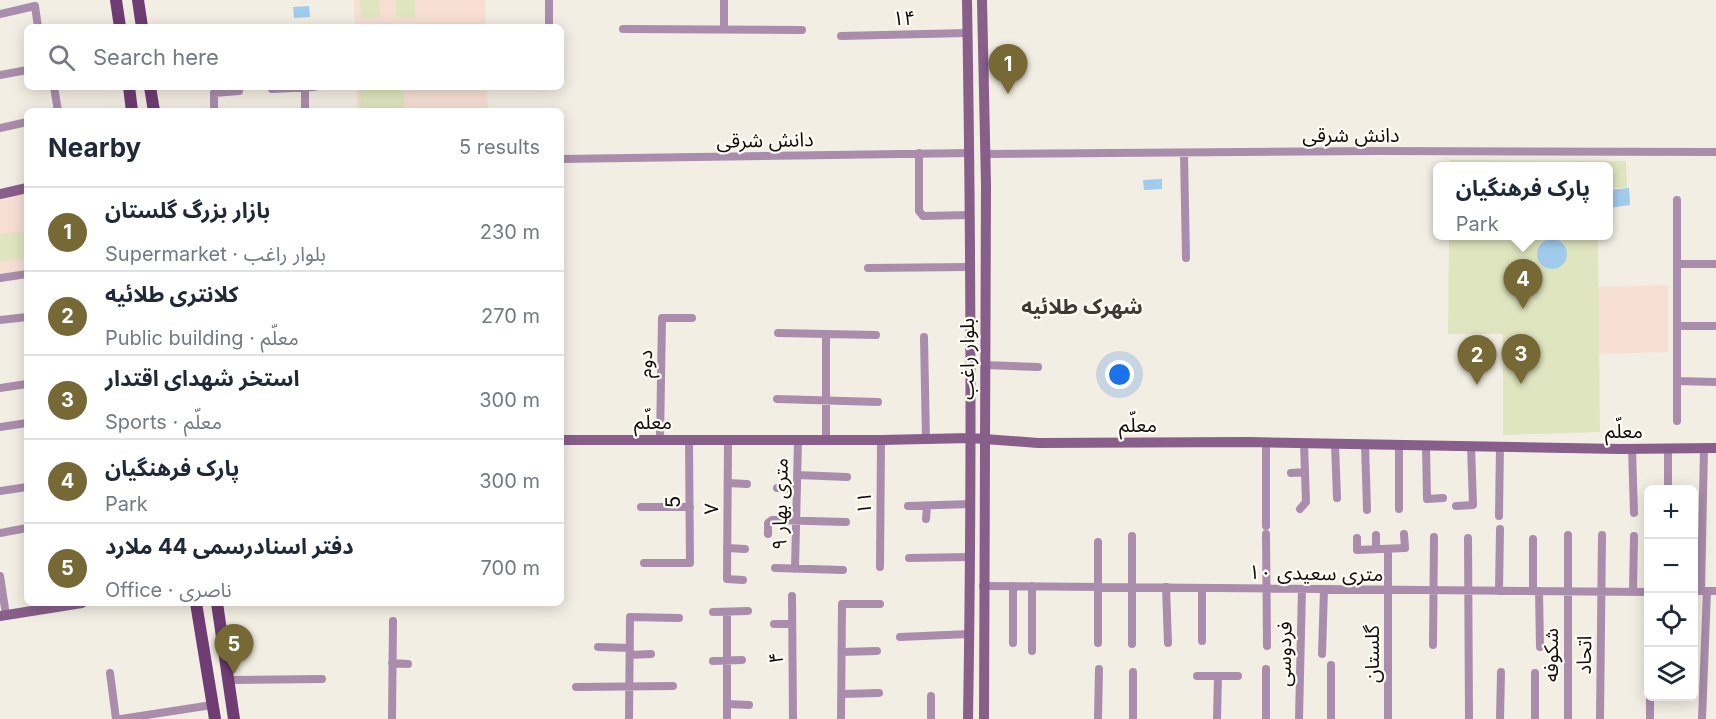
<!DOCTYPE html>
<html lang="en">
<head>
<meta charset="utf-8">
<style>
  :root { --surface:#fff; --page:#f6f6f7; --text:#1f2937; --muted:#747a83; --line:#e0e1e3; --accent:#766936 }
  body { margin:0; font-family:Inter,"Noto Sans Arabic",sans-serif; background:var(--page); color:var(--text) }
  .controls { position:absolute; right:18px; bottom:18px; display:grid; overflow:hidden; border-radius:9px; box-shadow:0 3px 15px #0003 }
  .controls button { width:54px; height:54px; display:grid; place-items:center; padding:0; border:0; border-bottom:2px solid var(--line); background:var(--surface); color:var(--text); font:30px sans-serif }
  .you { position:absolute; left:1120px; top:375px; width:21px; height:21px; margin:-15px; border:4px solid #fff; border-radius:50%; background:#1a73e8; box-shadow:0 0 0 9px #1a73e833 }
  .badge { display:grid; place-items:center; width:39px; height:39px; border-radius:50%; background:var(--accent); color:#fff; font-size:20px; font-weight:700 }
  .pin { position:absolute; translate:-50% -50px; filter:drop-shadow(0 2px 3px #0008) }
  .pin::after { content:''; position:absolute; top:32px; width:21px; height:18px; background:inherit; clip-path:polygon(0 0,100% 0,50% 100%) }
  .popup { position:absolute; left:1433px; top:162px; width:180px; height:78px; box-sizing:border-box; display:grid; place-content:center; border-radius:9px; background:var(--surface); filter:drop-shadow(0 2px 4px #0005); font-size:20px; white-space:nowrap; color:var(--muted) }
  .popup b { font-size:22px; color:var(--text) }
  .popup::after { content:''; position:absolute; left:50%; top:100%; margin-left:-12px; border:12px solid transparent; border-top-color:var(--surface) }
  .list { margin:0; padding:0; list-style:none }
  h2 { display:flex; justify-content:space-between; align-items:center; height:78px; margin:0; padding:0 24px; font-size:26px }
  h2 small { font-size:20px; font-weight:400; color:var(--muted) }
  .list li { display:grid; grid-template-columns:39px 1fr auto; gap:18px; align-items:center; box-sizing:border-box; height:84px; padding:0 24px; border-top:2px solid var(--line) }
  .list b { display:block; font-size:22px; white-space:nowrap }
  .list p { margin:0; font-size:20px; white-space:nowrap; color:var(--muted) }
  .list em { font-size:20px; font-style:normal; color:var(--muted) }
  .icon { flex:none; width:33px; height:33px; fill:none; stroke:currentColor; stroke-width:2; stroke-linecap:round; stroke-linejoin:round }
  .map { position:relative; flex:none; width:1716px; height:719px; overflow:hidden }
  .search { position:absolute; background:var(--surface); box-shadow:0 3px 15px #0003; left:24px; top:24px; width:540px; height:66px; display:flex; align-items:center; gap:15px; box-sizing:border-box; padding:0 21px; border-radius:9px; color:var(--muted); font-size:22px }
  .panel { position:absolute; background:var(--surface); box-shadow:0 3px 15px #0003; left:24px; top:108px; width:540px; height:498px; border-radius:9px }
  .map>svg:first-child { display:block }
</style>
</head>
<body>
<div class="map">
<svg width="1716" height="719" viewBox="0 0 1716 719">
  <rect width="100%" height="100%" fill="#f3eee3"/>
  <path fill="#f7dfd4" d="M354,0H485L486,27H355Z
    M357,87H487L488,111H357Z
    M27,192V274L0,278V198Z
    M1668,285V352L1599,354L1598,287Z"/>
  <path fill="#dfe5bf" d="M360,0H379L380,17H361Z
    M396,0H415V17H396Z
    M403,89L404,110L361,111L360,90Z
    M1450,160L1626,161L1627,188H1609V166H1450Z
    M27,231V258L0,262V234Z
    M1449,236H1598L1600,432L1503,435V334H1448Z"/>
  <path fill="#a0cbeb" d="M309,6L310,17L294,18L293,7Z
    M1162,179V189L1144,190L1143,180Z
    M1629,188L1630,205L1609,208V190Z
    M1537 254a15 15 0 1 1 30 0a15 15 0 1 1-30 0Z"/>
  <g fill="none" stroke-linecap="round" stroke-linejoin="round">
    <path stroke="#aa8dac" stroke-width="8" d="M549,0V27
      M0,14L35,6L38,27
      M623,29L802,30
      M724,29V0
      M841,36L967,33
      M0,75L27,70
      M54,87L58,111
      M305,87V111
      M272,89L314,87
      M214,111V93L239,91
      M0,128L27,122
      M919,153V211L923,216L970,215
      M1184,153L1186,258
      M985,154L1376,151L1716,152
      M561,159L970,153
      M1677,200V421
      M1677,264H1716
      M868,268L969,267
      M0,278L27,274
      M0,320L27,317
      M1677,326H1716
      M778,333L876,335
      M924,337L926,440
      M985,365L1038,367
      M1677,381L1716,382
      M0,388L27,384
      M777,399L878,402
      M0,427L27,423
      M660,440L662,318H692
      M728,440L727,579L743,580
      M826,440V334
      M1266,443V526
      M1335,444L1337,498
      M1365,444L1367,510
      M1399,445V509
      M1426,445L1427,499L1443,498
      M1632,449L1634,513
      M1668,449V490
      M1291,473L1305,472
      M797,475L847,477
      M728,483L747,484
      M777,488L797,489
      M0,491L27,487
      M908,506L971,504
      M1456,506L1473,505L1471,446
      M641,507H690
      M1300,509L1306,502L1304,443
      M1499,516L1500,447
      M926,519L927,506
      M0,533L27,528
      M768,534V523L772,520L846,522
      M1266,534L1267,646
      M1568,535V719
      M1132,536V644
      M1357,538V550L1405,548L1404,534
      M1468,538L1469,719
      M1098,542V643
      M727,548L745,549
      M1376,549V535
      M909,558L970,557
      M644,563H690L689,440
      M880,567L881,440
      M775,568L843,570
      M795,569L798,440
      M0,576L6,615
      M983,586L1648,592
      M1032,586V651
      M1166,587L1168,643
      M1499,591L1500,529
      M1533,591V539
      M1539,591L1540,647
      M1694,591H1716
      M1701,591L1704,448
      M1633,592L1634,536
      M792,596L793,719
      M713,612L748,611
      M727,612V719
      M774,624H792
      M900,637L969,634
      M1202,641V588
      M1013,643V586
      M1433,645L1434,537
      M598,647L630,648
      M842,652L877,651
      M1322,654L1324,589
      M630,655L651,654
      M713,661L742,660
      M392,663L408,664
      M1133,672V719
      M110,673L116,719
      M1197,676H1238
      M228,680L322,679
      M576,687L673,686
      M842,694L879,693
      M931,696V719
      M727,704L749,705
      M121,719L212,705
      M392,719L393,621
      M629,719L630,617L679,618
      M841,719L842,604H880
      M1098,719L1099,669
      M1217,719L1218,676
      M1266,719V669
      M1299,719L1302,589
      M1331,719V665
      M1388,719V549
      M1500,719L1501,672
      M1535,719V673
      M1600,719L1602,535
      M1650,719V696
      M1702,719L1707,591"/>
    <path stroke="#885e8b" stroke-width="10" d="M967,0C971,240 972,479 968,719
      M982,0L986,185L984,719
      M0,194L27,188
      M561,440H881L971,438L1038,443L1248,442L1620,449L1716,448
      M0,616L82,603"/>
    <path stroke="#6f3c73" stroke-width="12" d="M116,0L120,27
      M138,0L142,27
      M129,87L132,111
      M150,87L154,111
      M196,603L215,719
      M217,603L234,719"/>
  </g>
  <g text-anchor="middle" stroke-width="4.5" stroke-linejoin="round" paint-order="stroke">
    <g font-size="20" fill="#100e0b" stroke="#fffbf5">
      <text transform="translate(904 18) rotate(-1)" y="7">۱۴</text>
      <text x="1351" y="142">دانش شرقی</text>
      <text transform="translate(765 140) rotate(-1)" y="7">دانش شرقی</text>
      <text transform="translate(967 359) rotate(-90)" y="7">بلوار راغب</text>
      <text transform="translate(645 364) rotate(-89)" y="7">دوم</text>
      <text x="653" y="429">معلّم</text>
      <text x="1138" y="432">معلّم</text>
      <text x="1624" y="438">معلّم</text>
      <text transform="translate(673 502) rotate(-91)" y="7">5</text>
      <text transform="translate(864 503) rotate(-90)" y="7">۱۱</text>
      <text transform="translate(780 504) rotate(-89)" y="7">۹ متری بهار</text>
      <text transform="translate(711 509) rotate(-89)" y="7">۷</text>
      <text transform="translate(1316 573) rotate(1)" y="7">۱۰ متری سعیدی</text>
      <text transform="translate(1284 654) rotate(-89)" y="7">فردوسی</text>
      <text transform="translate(1372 654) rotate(-90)" y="7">گلستان</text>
      <text transform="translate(1551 655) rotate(-90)" y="7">شکوفه</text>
      <text transform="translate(1584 655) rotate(-89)" y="7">اتحاد</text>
      <text transform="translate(776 658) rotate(-91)" y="7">۴</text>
    </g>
    <g font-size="21" font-weight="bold" fill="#3e3a31" stroke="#fffbf5">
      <text x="1082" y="314">شهرک طلائیه</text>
    </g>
  </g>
</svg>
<div class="controls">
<button>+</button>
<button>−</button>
<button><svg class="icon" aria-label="locate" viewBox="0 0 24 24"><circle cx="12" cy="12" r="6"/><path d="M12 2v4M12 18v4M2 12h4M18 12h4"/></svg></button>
<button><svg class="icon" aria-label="layers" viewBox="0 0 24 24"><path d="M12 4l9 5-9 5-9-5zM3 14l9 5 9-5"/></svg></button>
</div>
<div class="you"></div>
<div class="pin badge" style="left:1008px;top:94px">1</div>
<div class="pin badge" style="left:1477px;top:385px">2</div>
<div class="pin badge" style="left:1521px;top:384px">3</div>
<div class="pin badge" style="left:1523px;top:309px">4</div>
<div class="popup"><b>پارک فرهنگیان</b>Park</div>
<div class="pin badge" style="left:234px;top:674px">5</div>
<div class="search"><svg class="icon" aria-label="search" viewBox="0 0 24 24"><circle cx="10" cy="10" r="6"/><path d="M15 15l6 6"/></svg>Search here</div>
<section class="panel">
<h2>Nearby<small>5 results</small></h2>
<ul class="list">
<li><span class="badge">1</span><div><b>بازار بزرگ گلستان</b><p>Supermarket · بلوار راغب</p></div><em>230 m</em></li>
<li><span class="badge">2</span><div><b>کلانتری طلائیه</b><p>Public building · معلّم</p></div><em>270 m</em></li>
<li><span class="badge">3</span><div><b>استخر شهدای اقتدار</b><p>Sports · معلّم</p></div><em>300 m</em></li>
<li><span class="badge">4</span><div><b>پارک فرهنگیان</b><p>Park</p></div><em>300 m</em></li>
<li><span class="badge">5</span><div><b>دفتر اسنادرسمی 44 ملارد</b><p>Office · ناصری</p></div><em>700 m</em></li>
</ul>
</section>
</div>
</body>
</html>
